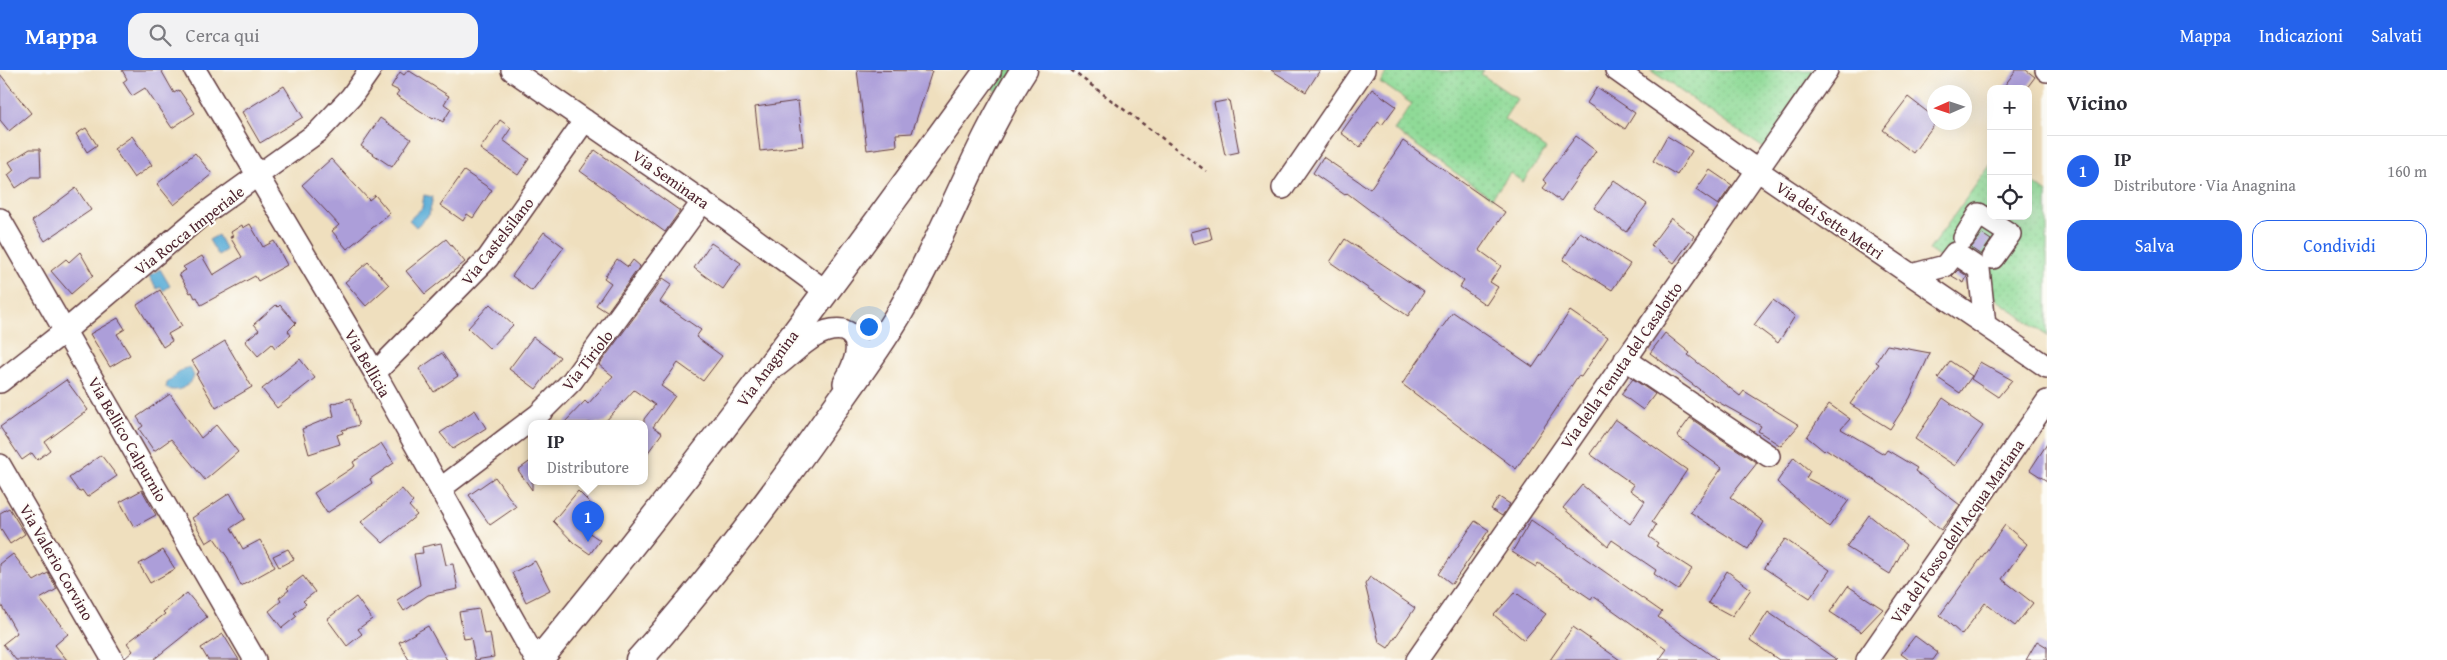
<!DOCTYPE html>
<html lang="it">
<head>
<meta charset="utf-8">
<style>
  :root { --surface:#fff; --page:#f2f2f3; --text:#2b2b33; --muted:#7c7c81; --line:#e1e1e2; --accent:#2563eb }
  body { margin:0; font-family:"Gentium Book Plus",serif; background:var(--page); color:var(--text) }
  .controls { position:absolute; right:15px; top:15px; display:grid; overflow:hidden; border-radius:10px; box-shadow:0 5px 20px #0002 }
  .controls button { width:45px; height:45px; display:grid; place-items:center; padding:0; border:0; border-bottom:1px solid var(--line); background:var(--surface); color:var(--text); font:25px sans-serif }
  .compass { position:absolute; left:1927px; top:15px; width:45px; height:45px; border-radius:50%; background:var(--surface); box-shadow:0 5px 20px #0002; rotate:267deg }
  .you { position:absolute; left:868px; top:256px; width:18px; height:18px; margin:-12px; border:4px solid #fff; border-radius:50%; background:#1a73e8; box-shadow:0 0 0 8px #1a73e833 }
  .badge { display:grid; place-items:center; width:32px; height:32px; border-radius:50%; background:var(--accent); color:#fff; font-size:16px; font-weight:700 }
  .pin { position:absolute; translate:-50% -41px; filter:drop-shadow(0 1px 2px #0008) }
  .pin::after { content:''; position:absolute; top:26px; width:18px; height:15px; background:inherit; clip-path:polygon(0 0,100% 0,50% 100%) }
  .popup { position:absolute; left:528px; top:350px; width:120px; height:65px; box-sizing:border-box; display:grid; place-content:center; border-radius:10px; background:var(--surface); filter:drop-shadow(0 1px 4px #0005); font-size:16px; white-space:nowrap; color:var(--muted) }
  .popup b { font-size:19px; color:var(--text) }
  .popup::after { content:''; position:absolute; left:50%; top:100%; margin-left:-10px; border:10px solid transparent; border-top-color:var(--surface) }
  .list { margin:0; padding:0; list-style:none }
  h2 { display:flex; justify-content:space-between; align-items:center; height:65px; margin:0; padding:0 20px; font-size:21px }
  h2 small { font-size:16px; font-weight:400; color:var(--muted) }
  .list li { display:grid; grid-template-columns:32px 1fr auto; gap:15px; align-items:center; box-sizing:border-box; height:70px; padding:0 20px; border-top:1px solid var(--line) }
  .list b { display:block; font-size:19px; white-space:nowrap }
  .list p { margin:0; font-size:16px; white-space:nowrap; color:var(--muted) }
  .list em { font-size:16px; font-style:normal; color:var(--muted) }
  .actions { display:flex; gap:10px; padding:15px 20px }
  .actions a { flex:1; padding:11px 0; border:1px solid var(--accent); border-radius:15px; text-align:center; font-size:18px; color:var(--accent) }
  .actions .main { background:var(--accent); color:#fff }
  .icon { flex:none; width:28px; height:28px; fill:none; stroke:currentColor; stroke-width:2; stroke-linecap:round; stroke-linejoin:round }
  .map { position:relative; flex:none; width:2047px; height:590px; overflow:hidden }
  header { display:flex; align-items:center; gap:30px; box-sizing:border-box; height:70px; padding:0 25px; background:var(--accent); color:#fff }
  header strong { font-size:24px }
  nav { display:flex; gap:28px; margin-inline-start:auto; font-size:18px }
  .search { width:350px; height:45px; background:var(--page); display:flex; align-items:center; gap:12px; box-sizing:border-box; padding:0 18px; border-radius:15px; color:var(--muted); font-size:19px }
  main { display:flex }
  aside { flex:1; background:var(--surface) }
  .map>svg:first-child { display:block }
</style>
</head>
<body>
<header>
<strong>Mappa</strong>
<div class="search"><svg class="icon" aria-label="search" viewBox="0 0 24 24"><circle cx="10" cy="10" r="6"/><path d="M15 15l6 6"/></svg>Cerca qui</div>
<nav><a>Mappa</a><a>Indicazioni</a><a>Salvati</a></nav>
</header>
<main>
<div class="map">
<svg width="2047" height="590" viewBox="0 0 2047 590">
  <defs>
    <pattern id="grass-dots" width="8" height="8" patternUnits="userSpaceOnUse" patternTransform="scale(1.25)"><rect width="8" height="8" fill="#8fda97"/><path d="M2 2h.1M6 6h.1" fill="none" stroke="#7dbb82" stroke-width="1.8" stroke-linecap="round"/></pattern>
  </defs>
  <rect width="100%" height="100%" fill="#fdfcf7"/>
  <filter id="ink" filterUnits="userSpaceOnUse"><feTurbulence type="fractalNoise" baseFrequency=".02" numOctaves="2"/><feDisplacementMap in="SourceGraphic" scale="10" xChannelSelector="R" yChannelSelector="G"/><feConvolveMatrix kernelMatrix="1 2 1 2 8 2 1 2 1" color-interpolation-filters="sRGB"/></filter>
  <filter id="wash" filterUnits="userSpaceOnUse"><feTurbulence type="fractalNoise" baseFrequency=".0096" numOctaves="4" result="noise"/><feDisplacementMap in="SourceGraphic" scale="20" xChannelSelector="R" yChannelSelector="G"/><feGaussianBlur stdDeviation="1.12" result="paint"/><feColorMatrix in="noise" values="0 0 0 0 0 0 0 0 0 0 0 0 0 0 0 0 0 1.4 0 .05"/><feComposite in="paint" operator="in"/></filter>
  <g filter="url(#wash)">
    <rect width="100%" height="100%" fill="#efdfbe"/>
    <path fill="url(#grass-dots)" stroke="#6c7c61" d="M1000,0H1015L999,23L989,16Z
      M1388,0H1484L1481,4L1517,29L1504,49L1546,79L1523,112L1510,103L1492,128L1394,60L1412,34L1380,12Z
      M1650,0H1818L1765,79Z
      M1991,94V146H2028V109L2047,123V266L1929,180Z"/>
    <path fill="#5dafd8" stroke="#546782" d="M424,125L433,127L429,145L416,157L409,150L422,138Z
      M218,165L226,180L218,185L209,170Z
      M160,199L170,216L163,221L161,217L157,219L149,206Z
      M190,297L194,306C190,316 177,324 166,318L167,313L183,299Z"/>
    <g id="blocks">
      <path fill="#ac9ed9" d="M122,0H161L174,23L179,20L195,43L172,58L145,18L132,26L123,12L127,9Z
        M408,0L449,26L444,34L451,39L443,52L435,47L433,49L396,25L399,21L391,17L400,2L404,5Z
        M857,0L932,1L912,63L896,64L897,76L867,80Z
        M1271,0H1320L1306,22Z
        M2016,0H2026L2035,7L2026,19H2002Z
        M0,4L31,43L9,61L0,50Z
        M284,16L303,47L260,73L242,42Z
        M1597,17L1635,43L1625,59L1587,33Z
        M1372,19L1396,36L1382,55L1378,52L1360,77L1341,63Z
        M1908,27L1934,47V52H1936L1913,83L1883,60Z
        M1229,30L1239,82L1225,85L1214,33Z
        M798,31L803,76L760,81L755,37Z
        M380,48L411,69L392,97L361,76Z
        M500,50L511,58L503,70L529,89L518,105L480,79Z
        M86,58L97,75L87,82L76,64Z
        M132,66L152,95L134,108L114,79Z
        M1576,66L1596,81L1561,131L1543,118L1547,113L1543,110Z
        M1667,66L1692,81L1677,105L1653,91Z
        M1403,71L1505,142L1479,180L1501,196L1490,212L1498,217L1486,235L1460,217L1464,211L1347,123L1345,125L1313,103L1323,87L1370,119Z
        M30,79H40L41,107H32L16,118L8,105L14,100L9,92Z
        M595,80L680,141L665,162L580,101Z
        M195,83L212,104L174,135L157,114Z
        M331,89L369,130L375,125L390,143L347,179L332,161L339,155L302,115Z
        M1710,100L1732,115L1718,135L1696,120Z
        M464,101L492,120L473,148L467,144L463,151L440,135Z
        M1614,110L1647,134L1626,162L1594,138Z
        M76,118L91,140L45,171L32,151Z
        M1671,148L1694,166L1674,193L1651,175Z
        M250,154L263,177L274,171L287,195L258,211L255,206L201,235L197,227L195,228L192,222L190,223L179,204L186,200L183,197L202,186L213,205L242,187L230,167L233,166L231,162L242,155L243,158Z
        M1209,157L1212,169L1193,174L1190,162Z
        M544,162L564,177L532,221L512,206Z
        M1580,162L1630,194L1612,220L1563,190Z
        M1982,164L1991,170L1981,185L1971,178Z
        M446,169L465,192L425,224L406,201Z
        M1345,169L1424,222L1408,246L1330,192Z
        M711,173L741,193L723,219L694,198Z
        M80,182L93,205L71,224L51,201L66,189L69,192Z
        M617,189L628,197L633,190L640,196L607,242L596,235L611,213L604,208Z
        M368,192L389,215L366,236L345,212Z
        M1958,200L1967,206L1964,213L1952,206Z
        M663,208L672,214L660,232L701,260L696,267L722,286L703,311L678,293L661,316L675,326L653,357L662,363L644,388V349L655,335L634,320L604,353H564L585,331L588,334L613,306L599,295Z
        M160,220L182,256L168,264L172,271L163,277L137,235Z
        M1773,230L1795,246L1778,273L1754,255Z
        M490,234L513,255L490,279L468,258Z
        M276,235L278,237L280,235L296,253L288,261L291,265L275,278L272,274L258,286L245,271L259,260L254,254Z
        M1570,241L1608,267L1581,307L1578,306L1516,399L1402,314L1453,242L1533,297Z
        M118,248L125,259L117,264L130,285L110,297L90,264Z
        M1665,263L1690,283L1688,285L1740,326L1744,321L1799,355L1781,376L1758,361L1761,356L1711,328L1650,283Z
        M533,267L560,287L536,319L509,299Z
        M225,271L252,317L216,338L196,304L199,302L192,291Z
        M1887,275L1930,283L1910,328L1890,359L1850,334L1879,294L1876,292Z
        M442,283L458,306L434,322L419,299Z
        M300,289L315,308L277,338L262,319Z
        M1950,291L1972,306L1960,323L1938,308Z
        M1980,292L2012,310L1998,327L1971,309Z
        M1633,309L1655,324L1643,340L1621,324Z
        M66,310L88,340L45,372L50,380L37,390L32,383L22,390L0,357Z
        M170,324L201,368L216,355L238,382L205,410L171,369L154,381L139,359L143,356L137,347Z
        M351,328L359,355L342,360L343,363L337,365L340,374L309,384L302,359L334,346L331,334Z
        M1943,328L1983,356L1955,396L1915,369Z
        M1829,334L1850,349L1841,359L1884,384L1887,380L1917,398L1915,401L1960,435L1941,460L1900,427L1826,379L1824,381L1807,367Z
        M475,340L486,358L453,379L440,363Z
        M1690,348L1757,393L1730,427L1764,452L1748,479L1690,442L1722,398L1677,366Z
        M1615,349L1687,400L1652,452L1656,455L1649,467L1658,473L1656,476L1692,499L1678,520L1654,504L1656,500L1612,470L1608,476L1563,438L1582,415L1630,454L1645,431L1630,420L1634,415L1590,384Z
        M381,373L394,393L370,409L372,413L327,443L314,423L355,396L353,392Z
        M2047,374V411L2030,400Z
        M101,385L117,406L87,427L82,420L79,422L69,408Z
        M1794,387L1810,401L1806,408L1849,430L1829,457L1777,412Z
        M532,390V420L518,400Z
        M495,407L516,437L490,455L469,425Z
        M402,419L413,432L409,436L417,445L383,473L361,452Z
        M142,420L156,445L134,457L120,432Z
        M578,421L596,439L579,456L600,470L590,484L574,473L553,451Z
        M230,423L245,449L231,458L243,479L260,470L275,497L241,516L228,488L214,468L206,473L192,448Z
        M1499,427L1510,434L1502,446L1491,439Z
        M9,438L25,464L10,474L0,458V443Z
        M1869,445L1906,475L1890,504L1846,477Z
        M1531,450L1662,542L1658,547L1718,590H1659L1667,579L1593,526L1591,529L1538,493L1536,497L1512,482Z
        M1475,451L1489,460L1452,514L1439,504Z
        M2005,455L2027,474L2002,509L2033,533L2015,556L1985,533L1962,565L1940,545Z
        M1785,469L1830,500L1810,528L1764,498Z
        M441,473L446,495L453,494L458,519L428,525L404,541L397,530L420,515L414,484L423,483L422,477Z
        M288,479L294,489L279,497L273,486Z
        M163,480L175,499L150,513L139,494Z
        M13,484L34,511L48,503L57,519L40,529L68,564L55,575L67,590H16L3,574L17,563L0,533V494Z
        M535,491L550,520L526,532L512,503Z
        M1727,501L1751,519L1732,546L1708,533Z
        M303,506L315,522L303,531L306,534L294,543L297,546L282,558L269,541L281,531L279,528L289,520L287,518Z
        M1370,507L1415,538L1388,578L1379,572L1365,514Z
        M1848,516L1883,539L1861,562L1830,542Z
        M1515,522L1546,544L1524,570L1494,545Z
        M187,523L207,547L153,590H125V588L133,581L127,573L165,544L163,542Z
        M356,527L372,549L358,559L362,564L347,576L327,549Z
        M479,539L484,564L490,563L494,587L475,590L471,568L464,569L459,542Z
        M1768,542L1837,590H1779L1750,570Z
        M428,556L447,590H409L399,572Z
        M1573,557L1620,590H1550Z
        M223,564L239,590H208L201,578Z
        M1915,566L1938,583L1933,590H1909L1901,584Z
        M2037,571L2047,577V590H2026Z"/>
    </g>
  </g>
  <g filter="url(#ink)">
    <use href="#blocks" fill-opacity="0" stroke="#633c41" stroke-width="1"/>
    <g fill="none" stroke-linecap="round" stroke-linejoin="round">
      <g stroke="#633c41" stroke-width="24">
        <path id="minor" d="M195,0L375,303L536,590
          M512,0L725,147L827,222
          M1616,0L1757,100L2047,297
          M2046,0L2047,1
          M1283,118L1364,0
          M0,149L255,590
          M1964,168L1979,144L2010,164L1993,188
          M1911,205L1945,196L1955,183L1979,199L1985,255
          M1625,289L1769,386
          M777,296C796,282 817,256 843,260C867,269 853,297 844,313
          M375,303L488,188L585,50
          M0,312L65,261L201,146L318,62L351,27L370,0
          M0,395L113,590
          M440,419L539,344L572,311L703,131
          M1417,590L1827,0
          M1867,590L2047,331"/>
      </g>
      <g stroke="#633c41" stroke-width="29">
        <path id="major" d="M539,590C697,399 843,200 988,0
          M639,590C705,516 766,436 823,355C849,318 877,281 900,242C946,164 975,76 1024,0"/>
      </g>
      <path stroke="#633c41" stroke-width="2.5" stroke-dasharray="4 4" stroke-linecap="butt" d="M1071,0L1206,101"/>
      <use href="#minor" stroke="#fff" stroke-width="21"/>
      <use href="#major" stroke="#fff" stroke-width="26"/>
    </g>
  </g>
  <g text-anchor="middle" stroke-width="4" stroke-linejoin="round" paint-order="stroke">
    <g font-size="16" fill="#4a1f2b" stroke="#fdfcf7">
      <text transform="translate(671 109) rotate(35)" y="6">Via Seminara</text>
      <text transform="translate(1830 150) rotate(34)" y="6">Via dei Sette Metri</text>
      <text transform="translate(189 160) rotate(-38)" y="6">Via Rocca Imperiale</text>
      <text transform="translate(497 171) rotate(-52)" y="6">Via Castelsilano</text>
      <text transform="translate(587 290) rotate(-52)" y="6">Via Tiriolo</text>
      <text transform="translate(368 293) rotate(60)" y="6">Via Bellicia</text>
      <text transform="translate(1621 295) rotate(-55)" y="6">Via della Tenuta del Casalotto</text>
      <text transform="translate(767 298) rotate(-53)" y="6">Via Anagnina</text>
      <text transform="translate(128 369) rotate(60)" y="6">Via Bellico Calpurnio</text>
      <text transform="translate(1957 461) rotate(-55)" y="6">Via del Fosso dell'Acqua Mariana</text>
      <text transform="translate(57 492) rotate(60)" y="6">Via Valerio Corvino</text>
    </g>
  </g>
</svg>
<div class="controls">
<button>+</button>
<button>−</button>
<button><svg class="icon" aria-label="locate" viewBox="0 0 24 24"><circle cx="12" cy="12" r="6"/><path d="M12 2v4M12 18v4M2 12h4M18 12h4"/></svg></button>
</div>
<svg class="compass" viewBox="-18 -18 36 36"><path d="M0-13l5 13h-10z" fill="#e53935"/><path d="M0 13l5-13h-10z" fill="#7c7c81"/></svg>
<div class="you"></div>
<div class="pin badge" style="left:588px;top:472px">1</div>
<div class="popup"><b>IP</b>Distributore</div>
</div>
<aside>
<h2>Vicino<small></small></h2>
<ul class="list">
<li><span class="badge">1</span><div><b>IP</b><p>Distributore · Via Anagnina</p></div><em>160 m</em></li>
</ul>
<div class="actions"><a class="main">Salva</a><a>Condividi</a></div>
</aside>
</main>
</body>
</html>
